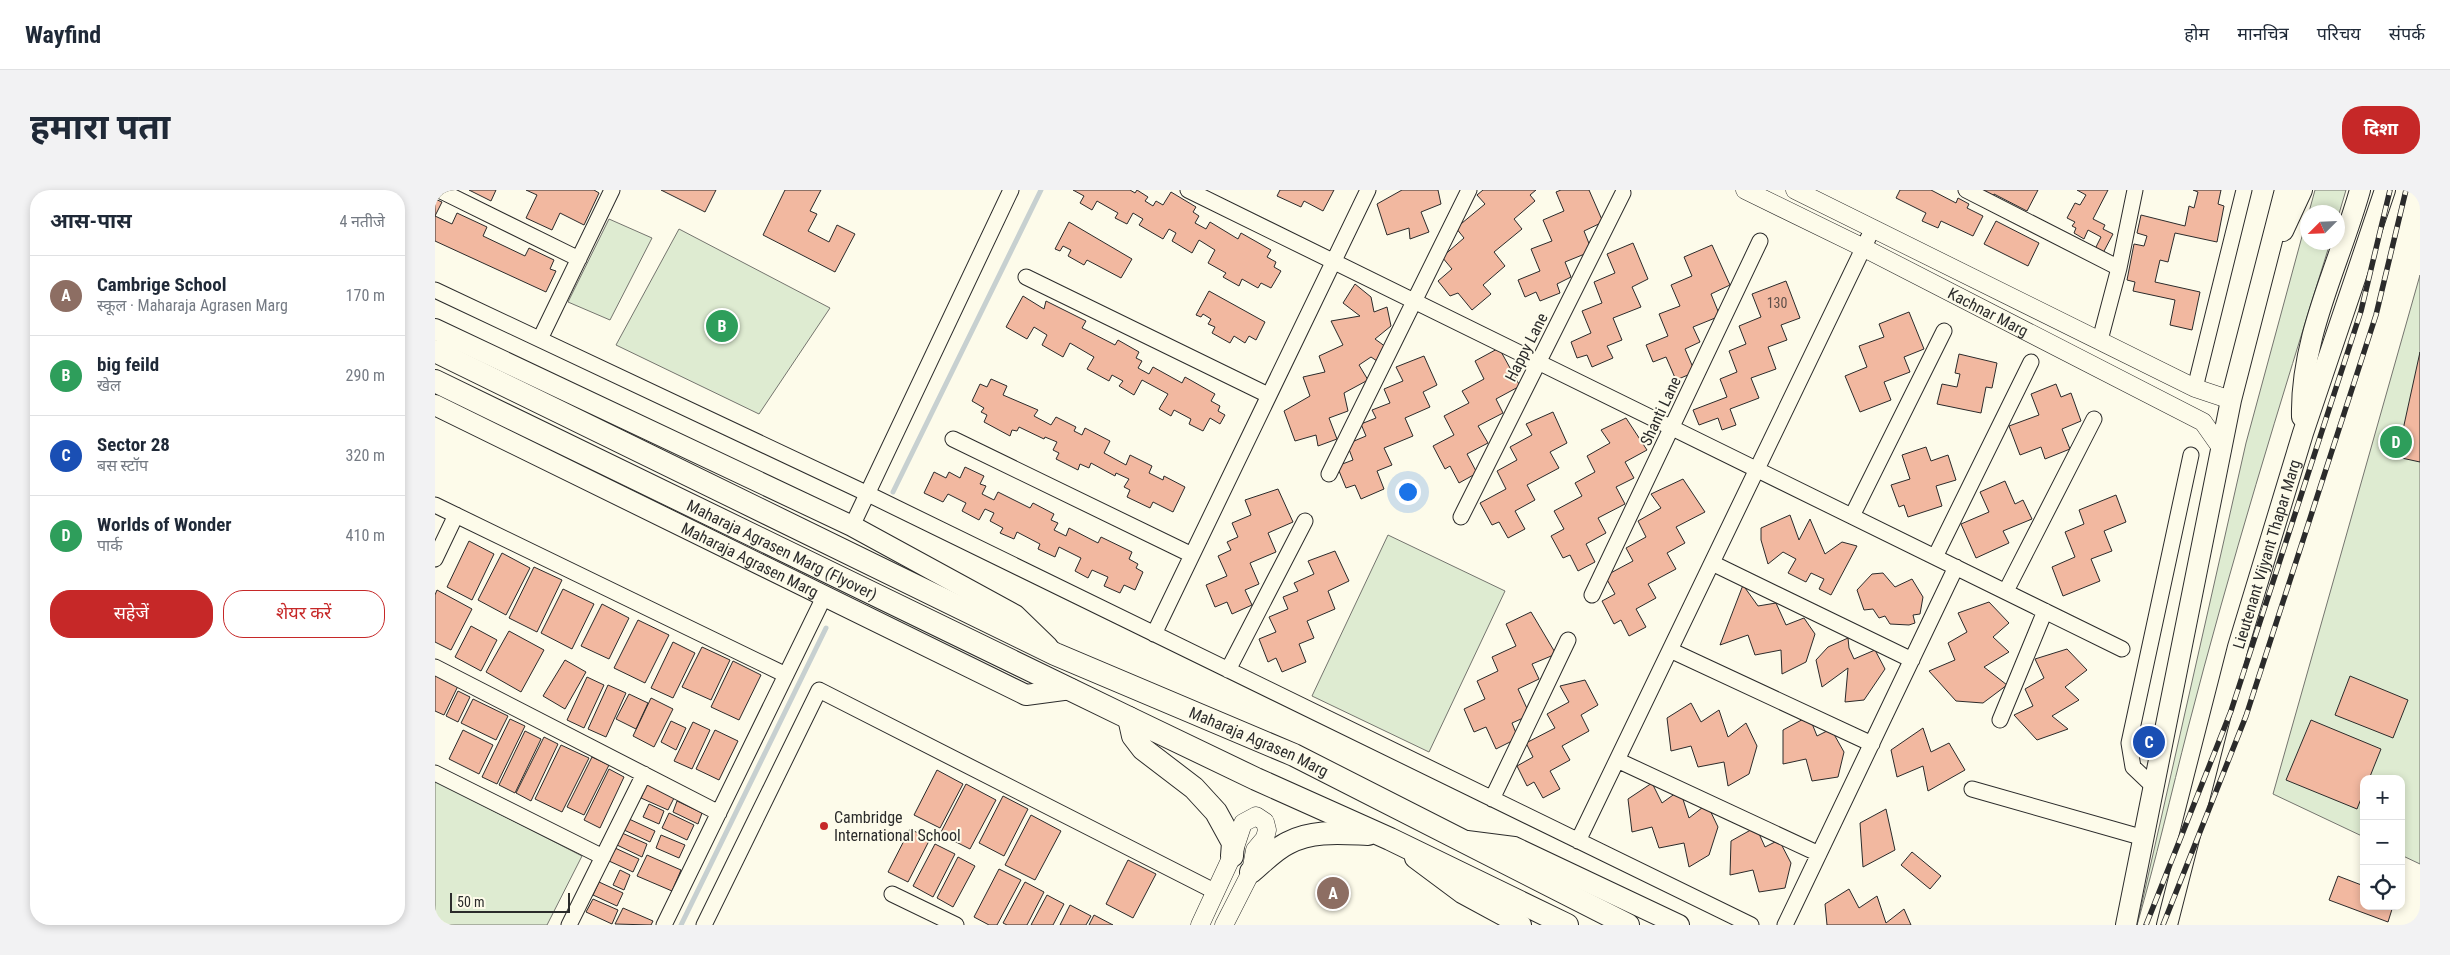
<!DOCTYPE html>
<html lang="hi">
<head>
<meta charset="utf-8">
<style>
  :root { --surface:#fff; --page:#f2f2f3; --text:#1f2937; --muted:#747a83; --line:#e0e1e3; --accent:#c62828 }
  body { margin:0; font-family:"Roboto Condensed","Noto Sans Devanagari",sans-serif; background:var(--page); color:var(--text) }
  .controls { position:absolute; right:15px; bottom:15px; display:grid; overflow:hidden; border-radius:10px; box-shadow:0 2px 8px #0003 }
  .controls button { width:45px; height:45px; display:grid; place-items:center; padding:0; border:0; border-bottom:1px solid var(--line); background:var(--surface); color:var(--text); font:25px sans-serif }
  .compass { position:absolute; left:1865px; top:15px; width:45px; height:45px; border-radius:50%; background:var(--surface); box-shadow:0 2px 8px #0003; rotate:246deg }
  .scale { position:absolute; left:15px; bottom:12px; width:120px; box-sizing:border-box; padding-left:5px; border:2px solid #2b2b2b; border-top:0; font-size:14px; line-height:18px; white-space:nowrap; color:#2b2b2b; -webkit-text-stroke:4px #fdfbea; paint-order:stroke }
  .you { position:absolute; left:972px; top:301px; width:18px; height:18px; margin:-12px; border:4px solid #fff; border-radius:50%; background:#1a73e8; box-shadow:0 0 0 8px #1a73e833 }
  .badge { display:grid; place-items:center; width:32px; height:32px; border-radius:50%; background:var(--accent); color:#fff; font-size:16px; font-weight:700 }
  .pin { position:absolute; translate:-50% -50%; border:2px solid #fff; box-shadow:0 1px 5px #0006 }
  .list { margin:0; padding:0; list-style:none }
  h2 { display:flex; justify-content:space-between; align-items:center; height:65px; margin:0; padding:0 20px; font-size:21px }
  h2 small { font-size:16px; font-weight:400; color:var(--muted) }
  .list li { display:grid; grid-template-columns:32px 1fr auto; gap:15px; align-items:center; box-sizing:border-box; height:80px; padding:0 20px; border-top:1px solid var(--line) }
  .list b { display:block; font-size:19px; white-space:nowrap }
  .list p { margin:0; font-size:16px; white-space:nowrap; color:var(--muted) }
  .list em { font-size:16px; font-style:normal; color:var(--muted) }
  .actions { display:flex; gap:10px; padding:15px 20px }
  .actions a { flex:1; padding:11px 0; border:1px solid var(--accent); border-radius:20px; text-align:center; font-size:18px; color:var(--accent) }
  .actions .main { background:var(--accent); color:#fff }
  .icon { flex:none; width:28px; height:28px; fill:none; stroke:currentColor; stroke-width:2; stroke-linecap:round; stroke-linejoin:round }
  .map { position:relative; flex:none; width:1985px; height:735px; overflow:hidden; border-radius:20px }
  header { display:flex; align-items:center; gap:30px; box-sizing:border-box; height:70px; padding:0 25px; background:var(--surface); border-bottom:1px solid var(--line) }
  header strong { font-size:24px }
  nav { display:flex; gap:28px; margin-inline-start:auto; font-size:18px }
  .intro { display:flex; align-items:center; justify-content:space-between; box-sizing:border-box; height:120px; padding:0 30px }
  h1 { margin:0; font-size:35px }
  .button { padding:12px 22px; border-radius:20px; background:var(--accent); color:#fff; font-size:18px; font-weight:700 }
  main { display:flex; gap:30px; padding:0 30px }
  aside { flex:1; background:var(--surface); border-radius:20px; box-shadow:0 2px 8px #0003 }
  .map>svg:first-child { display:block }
</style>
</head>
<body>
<header>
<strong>Wayfind</strong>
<nav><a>होम</a><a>मानचित्र</a><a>परिचय</a><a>संपर्क</a></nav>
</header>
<div class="intro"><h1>हमारा पता</h1><a class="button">दिशा</a></div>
<main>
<aside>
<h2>आस-पास<small>4 नतीजे</small></h2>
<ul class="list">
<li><span class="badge" style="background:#8d6e63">A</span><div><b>Cambrige School</b><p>स्कूल · Maharaja Agrasen Marg</p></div><em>170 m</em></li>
<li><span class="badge" style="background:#2e9e5b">B</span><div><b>big feild</b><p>खेल</p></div><em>290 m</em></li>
<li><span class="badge" style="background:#1a4fb4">C</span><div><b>Sector 28</b><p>बस स्टॉप</p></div><em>320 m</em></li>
<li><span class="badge" style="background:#2e9e5b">D</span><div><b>Worlds of Wonder</b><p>पार्क</p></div><em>410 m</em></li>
</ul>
<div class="actions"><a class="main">सहेजें</a><a>शेयर करें</a></div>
</aside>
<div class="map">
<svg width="1985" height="735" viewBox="0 0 1985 735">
  <rect width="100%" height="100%" fill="#fdfbea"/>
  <path fill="#deebd1" stroke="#74746e" d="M1880,0H1911L1903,27L1902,22H1874Z
    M1872,28V52L1895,53C1845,213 1795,375 1753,538C1736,604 1721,670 1702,735L1811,253Z
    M174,29L217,48L175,130L133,112Z
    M244,39L395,118L324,224L181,155Z
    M1985,85V674L1966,665V589H1929V647L1838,604Z
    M953,345L1070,401L994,562L877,506Z
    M0,591L147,666L112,735H0Z"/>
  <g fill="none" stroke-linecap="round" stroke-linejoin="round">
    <path stroke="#c7d0d0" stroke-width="5" d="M458,302L606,0
      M246,735L391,438"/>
  </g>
  <path fill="#f2b8a0" stroke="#2b2b2b" d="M34,0H61L56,11Z
    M91,0H159L164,3L149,35L125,23L117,40L91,28L102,5Z
    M226,0H281L270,22Z
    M350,0H386L375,21L382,24L373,41L394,52L402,35L420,44L400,82L328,45Z
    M638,0H695L700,3L702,0L713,7L710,11L718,16L721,11L728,15L736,2L761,17L758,22L764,26L760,33L771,39L775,32L803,49L806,43L836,60L832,67L841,72L839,77L846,81L836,98L826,93L823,98L807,89L804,96L788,87L791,83L773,73L780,60L764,50L757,63L737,51L741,43L734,39L728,49L704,35L708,29L698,23L692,34L680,28L683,23L662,11L657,20L645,13L649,6Z
    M845,0H899L888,21L869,11L866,17L842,6Z
    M967,0H1003L1006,14L986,22L994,42L975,49L974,38L952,45L942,14Z
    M1048,0H1101L1095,5L1100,11L1079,29L1087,39L1059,62L1070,76L1048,95L1056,104L1037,120L1023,103L1015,106L1003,91L1017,79L1007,67L1029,48L1021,38L1050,14L1042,5Z
    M1126,0H1154L1168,32L1149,41L1157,61L1130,72L1136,87L1122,94L1125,103L1105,111L1101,102L1090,107L1083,90L1105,81L1096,59L1117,51L1108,30L1129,21L1121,2Z
    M1465,0H1496L1521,13L1523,8L1534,14L1532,18L1548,26L1538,46L1506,31L1503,38L1487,31L1491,23L1461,8Z
    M1548,0H1603L1592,21L1559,4L1557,8L1547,3Z
    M1642,0H1673L1658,29L1670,35L1668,39L1678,44L1668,63L1660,59L1666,47L1653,40L1649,49L1639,43L1641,38L1637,36L1640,32L1632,28L1640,13L1645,15L1651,5Z
    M1758,0H1786L1783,14L1789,16L1782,52L1740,43L1733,72L1725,70L1720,92L1765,102L1757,140L1735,135L1740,110L1698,101L1700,92L1692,90L1699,54L1709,56L1712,46L1702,43L1706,25L1750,36L1754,16L1759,18L1763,2Z
    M0,9L7,12L0,26L17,34L22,23L52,37L48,46L90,66L94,58L119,70L115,79L121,81L111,102L0,51Z
    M1561,31L1604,53L1593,76L1549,54Z
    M634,32L697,69L686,88L652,70L649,75L633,66L636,60L628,56L625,61L620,59Z
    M1198,53L1213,89L1197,97L1206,117L1178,128L1187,150L1172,156L1178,168L1157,177L1152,165L1142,168L1136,152L1156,143L1147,121L1167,113L1159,92L1180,83L1172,64Z
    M1277,55L1295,95L1276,104L1285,126L1258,137L1265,152L1250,159L1260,182L1241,190L1231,167L1218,172L1211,155L1233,146L1224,124L1245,116L1236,95L1257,86L1249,67Z
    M1351,91L1365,128L1346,135L1352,150L1333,157L1341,179L1316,188L1324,208L1295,219L1301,235L1287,240L1283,228L1264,235L1258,220L1292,207L1285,189L1302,182L1294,161L1311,154L1304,136L1326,127L1317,104Z
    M920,94L936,107L939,122L952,117L956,136L940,149L951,157L942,171L936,167L924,175L933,190L909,203L913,221L894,228L902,249L883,256L881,245L860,251L849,221L875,206L868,187L890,182L884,166L908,155L896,131L925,126L908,113Z
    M774,101L830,132L821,150L814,146L810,153L799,146L795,153L777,143L780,137L773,134L776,129L768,124L766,127L761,125Z
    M588,106L609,119L611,111L651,131L647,138L680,155L683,150L704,162L701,168L707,171L703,178L714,184L718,177L747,193L750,187L780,204L776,211L785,216L783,221L790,225L785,234L775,228L768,241L754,234L756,229L739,220L736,226L724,219L733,204L707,190L699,205L684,196L688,191L677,185L674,191L652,179L659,167L635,153L628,167L607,155L612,145L599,137L592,149L571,137Z
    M1474,122L1489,159L1469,167L1475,182L1449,192L1456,210L1425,222L1410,186L1432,177L1424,156L1449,147L1444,134Z
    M1064,158L1085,196L1061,209L1068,223L1043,236L1053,253L1032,264L1042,283L1024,293L1015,276L1010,279L998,256L1019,245L1009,226L1034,213L1027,201L1049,189L1040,171Z
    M1985,162V272L1962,267Z
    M1524,164L1562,173L1557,198L1551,197L1546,223L1502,214L1507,194L1522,197L1525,184L1520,183Z
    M989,166L1002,195L988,202L995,217L970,228L978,246L949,258L957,275L942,281L949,299L926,309L920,295L911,298L902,276L918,270L912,254L931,246L926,234L941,228L937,220L955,213L949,199L968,191L961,177Z
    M556,189L572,196L568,205L603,220L599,226L616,235L621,227L641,237L639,241L647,245L650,238L675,251L669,263L691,275L695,265L717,276L714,283L728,290L729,286L750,297L738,322L718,312L715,318L692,307L695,300L689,297L694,289L681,283L680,286L656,273L654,278L645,274L643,280L621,269L624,263L618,260L622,252L610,247L609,249L584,237L582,241L577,240L575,246L549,232L552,225L546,222L549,218L537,211L545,194L552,197Z
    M1621,194L1626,207L1636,203L1646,231L1627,239L1635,259L1610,269L1606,257L1585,265L1574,236L1604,225L1596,204Z
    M1118,222L1132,253L1115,262L1124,278L1092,295L1100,310L1080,321L1090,339L1073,348L1064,332L1057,335L1045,313L1071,299L1062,281L1082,270L1075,257L1097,245L1091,234Z
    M1191,228L1212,260L1190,272L1199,288L1181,297L1190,314L1163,328L1171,343L1151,354L1160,372L1143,381L1135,365L1128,368L1116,346L1129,339L1119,321L1147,306L1140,293L1160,282L1152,266L1175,253L1166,240Z
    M1491,257L1496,271L1513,265L1521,290L1501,296L1507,316L1473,327L1469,315L1464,317L1456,295L1475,289L1467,265Z
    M530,277L549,286L545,294L551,296L547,304L559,310L563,302L595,318L598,313L619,324L616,330L623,333L619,340L631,346L634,338L663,353L666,347L697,362L694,369L703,374L701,378L708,382L700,400L689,395L685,403L669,396L673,387L657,380L653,388L640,381L646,368L624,357L620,367L603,359L605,354L582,342L579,349L565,343L568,338L555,331L559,323L550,319L544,330L527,321L531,313L513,304L508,312L489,303L499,282L511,288L514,282L525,288Z
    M1248,289L1270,322L1241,337L1250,353L1232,363L1241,379L1213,394L1221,408L1201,419L1211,437L1194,446L1186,430L1179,434L1167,411L1180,404L1170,386L1198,371L1191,358L1211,347L1203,331L1226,318L1216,304Z
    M1570,291L1580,314L1588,310L1597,329L1568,341L1574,353L1541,368L1526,334L1554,322L1545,302Z
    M843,299L858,332L833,343L841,362L815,373L824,394L810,400L817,415L797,424L792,412L780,417L771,395L792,386L783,366L796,360L792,352L803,347L797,333L816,325L810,310Z
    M1681,305L1691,332L1669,341L1677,361L1656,369L1665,391L1628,406L1617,377L1640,367L1630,342L1649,334L1644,320Z
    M1355,325L1364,350L1375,329L1390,364L1407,352L1422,356L1396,405L1384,399L1389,389L1376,383L1371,392L1353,383L1361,369L1348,362L1333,374L1326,350V338Z
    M34,351L59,364L37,410L12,397Z
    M900,361L914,391L893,401L900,419L872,431L879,448L864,454L871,472L847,482L841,468L833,472L824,449L841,442L834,427L853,419L848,407L863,401L859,393L879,384L873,371Z
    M67,363L95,378L71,425L43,410Z
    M99,377L127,390L102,442L74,428Z
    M1448,383L1460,397L1477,389L1488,407L1485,424L1478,425L1480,433L1474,435L1455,434L1450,426L1444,428L1438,419L1429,420L1422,400L1437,384Z
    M1308,395L1323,416L1341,413L1351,435L1369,428L1380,444L1371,472L1347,484L1346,460L1320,465L1313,445L1285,455Z
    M128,399L159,414L137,459L106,443Z
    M2,400L37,419L16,460L0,452V405Z
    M1554,412L1574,433L1558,447L1574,462L1549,477L1572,495L1548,513L1521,511L1494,481L1520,470L1513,453L1532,442L1523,423Z
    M167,414L194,428L174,469L146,456Z
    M1096,422L1121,464L1097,474L1104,489L1083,499L1095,525L1077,533L1083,548L1061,559L1051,537L1039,542L1029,519L1050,509L1042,491L1063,481L1057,467L1081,456L1071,434Z
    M203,430L234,445L210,493L179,478Z
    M36,436L62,450L46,481L20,467Z
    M74,441L109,460L86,502L51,482Z
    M1413,448L1414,458L1419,469L1440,460L1450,479L1429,510L1410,512L1413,478L1387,497L1381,470L1393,457Z
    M238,452L260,463L238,508L216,498Z
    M267,457L295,470L276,510L247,497Z
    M1632,459L1652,480L1630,497L1644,510L1617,526L1633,539L1602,550L1579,525L1598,516L1590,499L1609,488L1600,469Z
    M130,470L151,482L130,519L108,506Z
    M298,471L326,485L304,530L276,517Z
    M0,484L23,496L9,525L0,521Z
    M1915,486L1973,510L1958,548L1900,525Z
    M152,487L169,495L149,538L132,530Z
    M1150,490L1163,515L1146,525L1154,541L1127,556L1135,570L1115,581L1125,599L1108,608L1099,592L1092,596L1082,576L1098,567L1091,553L1120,538L1112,524L1134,512L1125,496Z
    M173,495L191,503L171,547L153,539Z
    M23,501L35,507L23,532L11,526Z
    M194,504L213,513L201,539L181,529Z
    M216,508L238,519L219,557L198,546Z
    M38,509L73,526L61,550L26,533Z
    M1256,513L1266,532L1284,520L1293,547L1311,533L1322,556L1314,584L1293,596L1289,572L1263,577L1256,556L1236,561L1232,528Z
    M1374,526L1382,546L1396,539L1409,562L1403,587L1377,591L1371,569L1348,574V540Z
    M75,529L90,536L62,594L47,587Z
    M1876,530L1946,559L1934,589H1929V601L1922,619L1851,590Z
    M236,531L251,538L241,560L226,552Z
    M258,532L275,540L257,579L239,571Z
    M1488,538L1496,562L1514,553L1530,580L1493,601L1488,576L1462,587L1456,560Z
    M28,540L58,555L44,584L14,569Z
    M280,540L303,551L284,590L261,579Z
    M90,541L106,549L80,603L64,595Z
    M109,547L123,554L96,611L81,603Z
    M126,555L154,568L127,622L100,609Z
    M157,567L174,575L149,625L132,617Z
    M174,579L189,587L165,638L149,630Z
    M502,580L528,594L505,638L479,625Z
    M213,591L241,604L233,620L206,608Z
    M1217,593L1227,613L1245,600L1254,628L1272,614L1283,637L1274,665L1254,677L1249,653L1224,658L1217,637L1197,642L1193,609Z
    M531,594L561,610L535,659L505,644Z
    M568,606L593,619L569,666L544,653Z
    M242,611L267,623L263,634L238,622Z
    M214,614L229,621L224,634L208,627Z
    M1451,619L1460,660L1428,677L1425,633Z
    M234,623L259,635L252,650L227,638Z
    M596,625L626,641L600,690L570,675Z
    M194,629L220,641L215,652L189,640Z
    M1321,637L1330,657L1344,650L1356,673L1350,698L1324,702L1318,680L1295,685L1296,651Z
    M475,639L495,649L473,692L453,682Z
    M187,643L212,654L207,667L182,655Z
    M226,645L250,655L244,668L221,658Z
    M500,654L520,664L498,707L478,696Z
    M180,658L204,669L198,682L174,671Z
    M1477,662L1506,686L1495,699L1466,675Z
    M212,665L246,680L237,701L202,686Z
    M523,667L540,676L518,717L502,708Z
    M693,670L721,684L698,728L671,714Z
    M564,679L586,690L562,735H554L539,727Z
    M185,680L195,685L189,700L178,695Z
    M1903,686L1929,696V716H1958L1953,732L1894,710Z
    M164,692L188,703L182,716L158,705Z
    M590,692L609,702L592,735H572L568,733Z
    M1414,699L1424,718L1442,706L1451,733L1469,719L1476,735H1392L1390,714Z
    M612,705L629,714L618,735H596Z
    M158,709L183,720L177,734L151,722Z
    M635,715L656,726L651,735H625Z
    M188,718L218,731L216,735L180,734Z
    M659,725L678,735H654Z"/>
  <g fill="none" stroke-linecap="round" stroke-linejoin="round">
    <g stroke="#2b2b2b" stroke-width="17">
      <path id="minor" d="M4,0L144,69
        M753,0L1687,459
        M1531,0L1684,78
        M591,87L833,205
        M0,100L433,304L1316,735
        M105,149L177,0
        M1665,150L1684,78L1700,0
        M1760,198L1809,0
        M518,249L757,365
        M894,284L1034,0
        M0,315L351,485
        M1417,326L1509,141
        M1026,327L1188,3
        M417,336L576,0
        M1500,367L1596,172
        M0,369L21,325
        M1277,373L1477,470
        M1571,401L1659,229
        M1157,405L1325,51
        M719,444L933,0
        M1235,460L1437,554
        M0,477L284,623
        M793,480L870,331
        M1565,530L1610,421
        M1182,570L1384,664
        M0,583L168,667
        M1719,597L1698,577L1694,553L1756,265
        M1537,599L1709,648
        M1057,609L1133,450
        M1143,651L1438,38
        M457,704L521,735
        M134,735L209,584
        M229,735L389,407
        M269,735L384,500L781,702
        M1350,735L1521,377"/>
    </g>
    <g stroke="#2b2b2b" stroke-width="19">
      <g id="tertiary">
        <path id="s1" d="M1310,0L1429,58L1768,232L1787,259"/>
        <path d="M1360,0L1760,198L1796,210"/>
        <path d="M765,735L797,666L808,633L821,626L830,632L832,640L830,648L820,660L816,682L789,735"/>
      </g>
    </g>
    <g stroke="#2b2b2b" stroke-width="22">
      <g id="secondary">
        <path d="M1848,41L1867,0"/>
        <path d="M0,139L417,336L580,425L613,457"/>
        <path id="s2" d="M0,215L591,505L636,499"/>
        <path d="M1867,227C1865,148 1904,75 1925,0"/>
        <path d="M1032,651L1079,657L1244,735"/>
        <path d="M980,668L1027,703L1086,735"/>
        <path d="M1691,735L1796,210L1850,0"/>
        <path id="s3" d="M1732,735L1803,457L1868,243L1950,0"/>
      </g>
    </g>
    <g stroke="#2b2b2b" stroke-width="24">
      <g id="primary">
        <path id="s4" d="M0,161L620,464L859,565L1193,735"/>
        <path id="s5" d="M0,191L694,528L821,589L955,649L1132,735"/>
        <path d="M694,528L698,546L708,559L759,598L781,622L798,653L797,666"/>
        <path d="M816,682C827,673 840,659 853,653C878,640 906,643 933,644"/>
      </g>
    </g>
    <use href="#minor" stroke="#fdfbea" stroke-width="15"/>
    <use href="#tertiary" stroke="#fdfbea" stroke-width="18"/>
    <use href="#secondary" stroke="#fdfbea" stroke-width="20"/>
    <use href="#primary" stroke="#fdfbea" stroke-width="22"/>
    <g stroke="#2b2b2b" stroke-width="5.5">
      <path id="rail" d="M1711,735L1796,521L1926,121L1955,0
        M1728,735L1811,526L1941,125L1971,0"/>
    </g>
    <use href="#rail" stroke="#fdfbea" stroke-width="4" stroke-dasharray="11" stroke-linecap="butt"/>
  </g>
  <circle fill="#c62828" stroke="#fdfbea" stroke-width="2" cx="389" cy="636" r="5"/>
  <g text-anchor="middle" stroke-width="4" stroke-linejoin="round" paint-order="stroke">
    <g font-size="14" fill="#5d4e48">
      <text x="1342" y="118">130</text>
    </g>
    <g font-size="16" fill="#2b2b2b" stroke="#fdfbea">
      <text dy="6" stroke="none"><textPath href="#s1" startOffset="272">Kachnar Marg</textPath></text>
      <text transform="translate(1091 157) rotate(-63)" y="6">Happy Lane</text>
      <text transform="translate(1225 221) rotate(-65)" y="6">Shanti Lane</text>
      <text dy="6" stroke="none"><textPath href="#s5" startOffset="386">Maharaja Agrasen Marg (Flyover)</textPath></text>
      <text dy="6" stroke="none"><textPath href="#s3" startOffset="384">Lieutenant Vijyant Thapar Marg</textPath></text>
      <text dy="6" stroke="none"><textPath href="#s2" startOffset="351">Maharaja Agrasen Marg</textPath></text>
      <text dy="6" stroke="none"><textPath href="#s4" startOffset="912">Maharaja Agrasen Marg</textPath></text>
    </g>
    <g font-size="16" fill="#2b2b2b" stroke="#fdfbea" text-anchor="start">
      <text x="399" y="633">Cambridge<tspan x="399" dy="18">International School</tspan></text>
    </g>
  </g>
</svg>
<div class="controls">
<button>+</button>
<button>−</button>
<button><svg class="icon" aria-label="locate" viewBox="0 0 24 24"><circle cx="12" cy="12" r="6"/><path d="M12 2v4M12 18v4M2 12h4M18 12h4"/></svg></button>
</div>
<svg class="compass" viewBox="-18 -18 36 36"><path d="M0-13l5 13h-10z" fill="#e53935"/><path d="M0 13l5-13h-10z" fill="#747a83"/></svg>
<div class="scale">50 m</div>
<div class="you"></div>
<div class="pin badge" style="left:898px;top:703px;background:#8d6e63">A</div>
<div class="pin badge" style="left:287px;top:136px;background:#2e9e5b">B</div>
<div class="pin badge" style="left:1714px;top:552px;background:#1a4fb4">C</div>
<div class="pin badge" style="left:1961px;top:252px;background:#2e9e5b">D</div>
</div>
</main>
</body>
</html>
